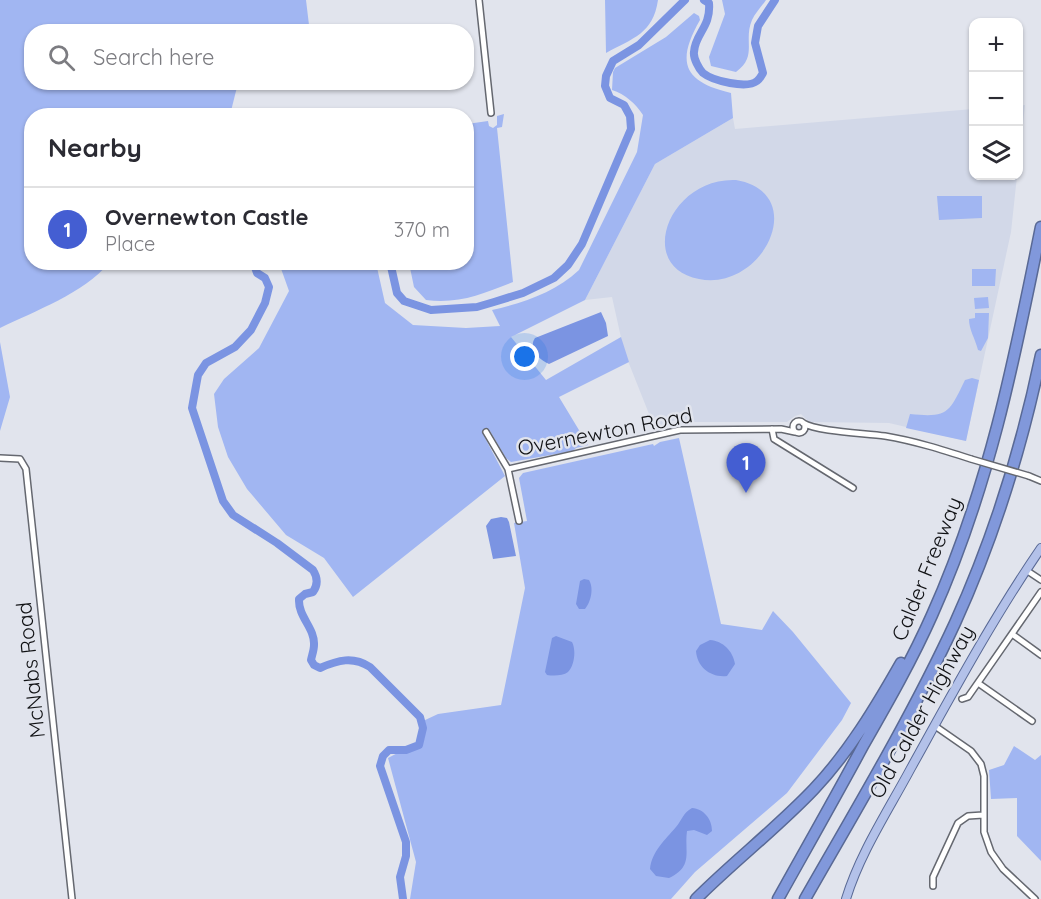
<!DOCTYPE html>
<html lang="en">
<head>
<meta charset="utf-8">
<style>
  :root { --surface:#fff; --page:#f2f2f3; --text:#2b2b33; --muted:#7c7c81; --line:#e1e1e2; --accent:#445ed2 }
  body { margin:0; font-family:Quicksand,sans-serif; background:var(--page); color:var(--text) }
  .controls { position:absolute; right:18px; top:18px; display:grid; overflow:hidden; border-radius:12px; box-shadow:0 2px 4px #0004 }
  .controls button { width:54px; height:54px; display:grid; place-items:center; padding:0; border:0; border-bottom:2px solid var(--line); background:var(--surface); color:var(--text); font:30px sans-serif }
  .you { position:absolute; left:525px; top:357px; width:21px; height:21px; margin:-15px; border:4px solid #fff; border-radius:50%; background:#1a73e8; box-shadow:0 0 0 9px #1a73e833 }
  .badge { display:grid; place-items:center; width:39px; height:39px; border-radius:50%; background:var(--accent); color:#fff; font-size:20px; font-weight:700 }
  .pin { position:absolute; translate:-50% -50px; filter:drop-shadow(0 2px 3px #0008) }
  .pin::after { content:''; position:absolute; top:32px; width:21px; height:18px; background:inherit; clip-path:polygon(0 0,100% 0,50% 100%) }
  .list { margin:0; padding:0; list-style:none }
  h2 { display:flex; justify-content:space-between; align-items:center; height:78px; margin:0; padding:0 24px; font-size:26px }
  h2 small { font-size:20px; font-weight:400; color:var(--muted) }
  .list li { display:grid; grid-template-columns:39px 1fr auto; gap:18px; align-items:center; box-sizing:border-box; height:84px; padding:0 24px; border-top:2px solid var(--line) }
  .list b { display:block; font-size:22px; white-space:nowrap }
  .list p { margin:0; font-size:20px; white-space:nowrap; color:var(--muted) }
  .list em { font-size:20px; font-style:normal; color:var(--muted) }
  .icon { flex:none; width:33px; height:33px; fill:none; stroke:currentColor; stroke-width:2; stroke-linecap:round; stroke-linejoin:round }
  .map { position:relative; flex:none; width:1041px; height:899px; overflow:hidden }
  .search { position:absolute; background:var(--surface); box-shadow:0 2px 4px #0004; left:24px; top:24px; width:450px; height:66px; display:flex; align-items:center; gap:15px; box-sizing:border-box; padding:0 21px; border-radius:24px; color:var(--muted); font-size:22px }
  .panel { position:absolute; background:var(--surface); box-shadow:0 2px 4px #0004; left:24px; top:108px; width:450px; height:162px; border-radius:24px }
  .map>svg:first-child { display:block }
</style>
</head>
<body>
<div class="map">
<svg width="1041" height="899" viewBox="0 0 1041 899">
  <rect width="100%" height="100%" fill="#e1e4ed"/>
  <path fill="#d2d8e8" d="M1025,105L1019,162V106Z
    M973,109L974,176H1017L1011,232L966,441L889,423L809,422L801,414L795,416L787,422H689L681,419L672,421L671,425L655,429L624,351L612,297L585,300L655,164L733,118L735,129Z"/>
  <path fill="#a1b6f2" d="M0,0H306L309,25L294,32H32V82L238,83L230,115L32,116V262L109,263C84,293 35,311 0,328Z
    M605,0H658C653,34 633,38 606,53Z
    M722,0H766C762,6 755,13 752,20C743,41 758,56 736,72L711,66L709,57L725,14Z
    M694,13L699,16L700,20C676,62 683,82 731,93L733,118L655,164L585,300L511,337L546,380L621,337L629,362L559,397L588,445L576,448L573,451L511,462L506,458L490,431L483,434L505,476L353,597L324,558L286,535L247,489L228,457L218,427L214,394L224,379L259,348L289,291L279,263H376L385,303L413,325L466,328L500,326L492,310C523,303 556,292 579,270L637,152L643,115C636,104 625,94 612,90L613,72L615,68L666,37Z
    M504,114L502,127L497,128L513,282C482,294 460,304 426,300L414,287L409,263L466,262L467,124L488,121L489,126L493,128L497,125V116Z
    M736,180C811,193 763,292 699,279C635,267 669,177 736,180Z
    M937,196H982V218L939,220Z
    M972,269H996L995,286H972Z
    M988,297L989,308L975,309L974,298Z
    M975,313H989L988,338L981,351L978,350C975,338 969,330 969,319L975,318Z
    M0,342L10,397L0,431Z
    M972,378L979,380L966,441L906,428L910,414C948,418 949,413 965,380Z
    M679,438L721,624L762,630L773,611L793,632L851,703L842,720L787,793L695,872L671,899H410L416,862L388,758L424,739L426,725L423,721L438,714L501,705L525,588L514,523L527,521L519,478L523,473L653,444L654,446L660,442Z
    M1014,746L1035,760L1041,755V861L1017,836V798L991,799L989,770L1004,765Z"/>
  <path fill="#7b94e2" d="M601,312L606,323L608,336L549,364C539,360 528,348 535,338Z
    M501,517L507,518L509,522L516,556L493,559L486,526L491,519Z
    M584,579L589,580C594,588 591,602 585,609H579L576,604L580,581Z
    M556,636L572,642C576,649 575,665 568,672C563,676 553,676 547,675L545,672L552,638Z
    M710,640C723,641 733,651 735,664L727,676C711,678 697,667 696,651L700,645Z
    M692,808C704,809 712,819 712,831L707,835L694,830L687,831C684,852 694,866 669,878L656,876L650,869C652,851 665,840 676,827C682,820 683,813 692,808Z"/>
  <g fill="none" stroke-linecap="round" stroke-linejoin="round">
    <path stroke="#7b94e2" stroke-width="8" d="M704,0L709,3C711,28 695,33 694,52C693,58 699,69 703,73C713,81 747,89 757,81C760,79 761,76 763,73L755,43L758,26L775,0
      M253,262L257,273L265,278L269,287L265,303L251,330L235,347L206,363L198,375L192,408L223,501L233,515L277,543L313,570C318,578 318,585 313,592L305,594L299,599C298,617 315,628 314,645C314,650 312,655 311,660L314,665L320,668C338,660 353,656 370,667L420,717L423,728L419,745L406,750H389L383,756L380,766L406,842V856L400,877L403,899
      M390,262L397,293L404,301L431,310L477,307L494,302L523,293L554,278L568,265L582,244L631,129L630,116L624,105L610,98L605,86L606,76L613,61L639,45L685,0"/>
    <g stroke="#656870" stroke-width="8">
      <path id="minor" d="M479,0L491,113
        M793 427a6 6 0 1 1 12 0a6 6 0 1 1-12 0Z
        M803,423C818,432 865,433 885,436C915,441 943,450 971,459
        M772,429L774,439L853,488
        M486,432L508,469L519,521
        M0,458L20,459L26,469L72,899
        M508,469L680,430L781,429L795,432
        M1029,476L1041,481
        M1026,570L1041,580
        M1012,634L1041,655
        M978,683L1032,721
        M962,699L968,697L1041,592
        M935,726L971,751L981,764L984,776V832L991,852L1003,869L1035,899
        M933,886V877L958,823L968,816L983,815"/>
    </g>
    <g stroke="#596995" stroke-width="10">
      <path id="primary" d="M846,899C860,853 888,811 911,768C952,694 993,618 1041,548"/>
    </g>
    <g stroke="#596995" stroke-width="13">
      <path id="motorway" d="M696,899C734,861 777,828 814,789C849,752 876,707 901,663
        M778,899C807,847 836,796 864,744C888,702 912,660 932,615C989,488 1014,362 1041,227
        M805,899C857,808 911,718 955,623C994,537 1022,447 1041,355"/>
    </g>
    <use href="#minor" stroke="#fff" stroke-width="5"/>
    <use href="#primary" stroke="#b3c1e9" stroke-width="8"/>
    <use href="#motorway" stroke="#8198db" stroke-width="10"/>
    <g stroke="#656870" stroke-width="8" stroke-linecap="butt">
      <path id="minor-bridge" d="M971,459L1029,476"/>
    </g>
    <use href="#minor-bridge" stroke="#fff" stroke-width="5"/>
  </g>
  <g text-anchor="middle" stroke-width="5" stroke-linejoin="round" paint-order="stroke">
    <g font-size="21" fill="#101114" stroke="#e1e4ed">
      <text transform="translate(605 432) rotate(-11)" y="7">Overnewton Road</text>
      <text transform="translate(927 569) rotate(-68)" y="7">Calder Freeway</text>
      <text transform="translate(31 670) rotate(-96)" y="7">McNabs Road</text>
      <text transform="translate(922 712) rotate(-61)" y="7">Old Calder Highway</text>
    </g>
  </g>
</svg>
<div class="controls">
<button>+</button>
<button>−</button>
<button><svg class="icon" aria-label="layers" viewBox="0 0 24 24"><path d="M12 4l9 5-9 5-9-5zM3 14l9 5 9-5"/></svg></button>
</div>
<div class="you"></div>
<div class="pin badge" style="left:746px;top:493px">1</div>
<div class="search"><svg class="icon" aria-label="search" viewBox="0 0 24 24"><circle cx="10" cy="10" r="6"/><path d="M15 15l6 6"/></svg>Search here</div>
<section class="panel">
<h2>Nearby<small></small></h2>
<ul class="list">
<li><span class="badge">1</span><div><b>Overnewton Castle</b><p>Place</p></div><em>370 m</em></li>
</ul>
</section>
</div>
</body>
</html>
